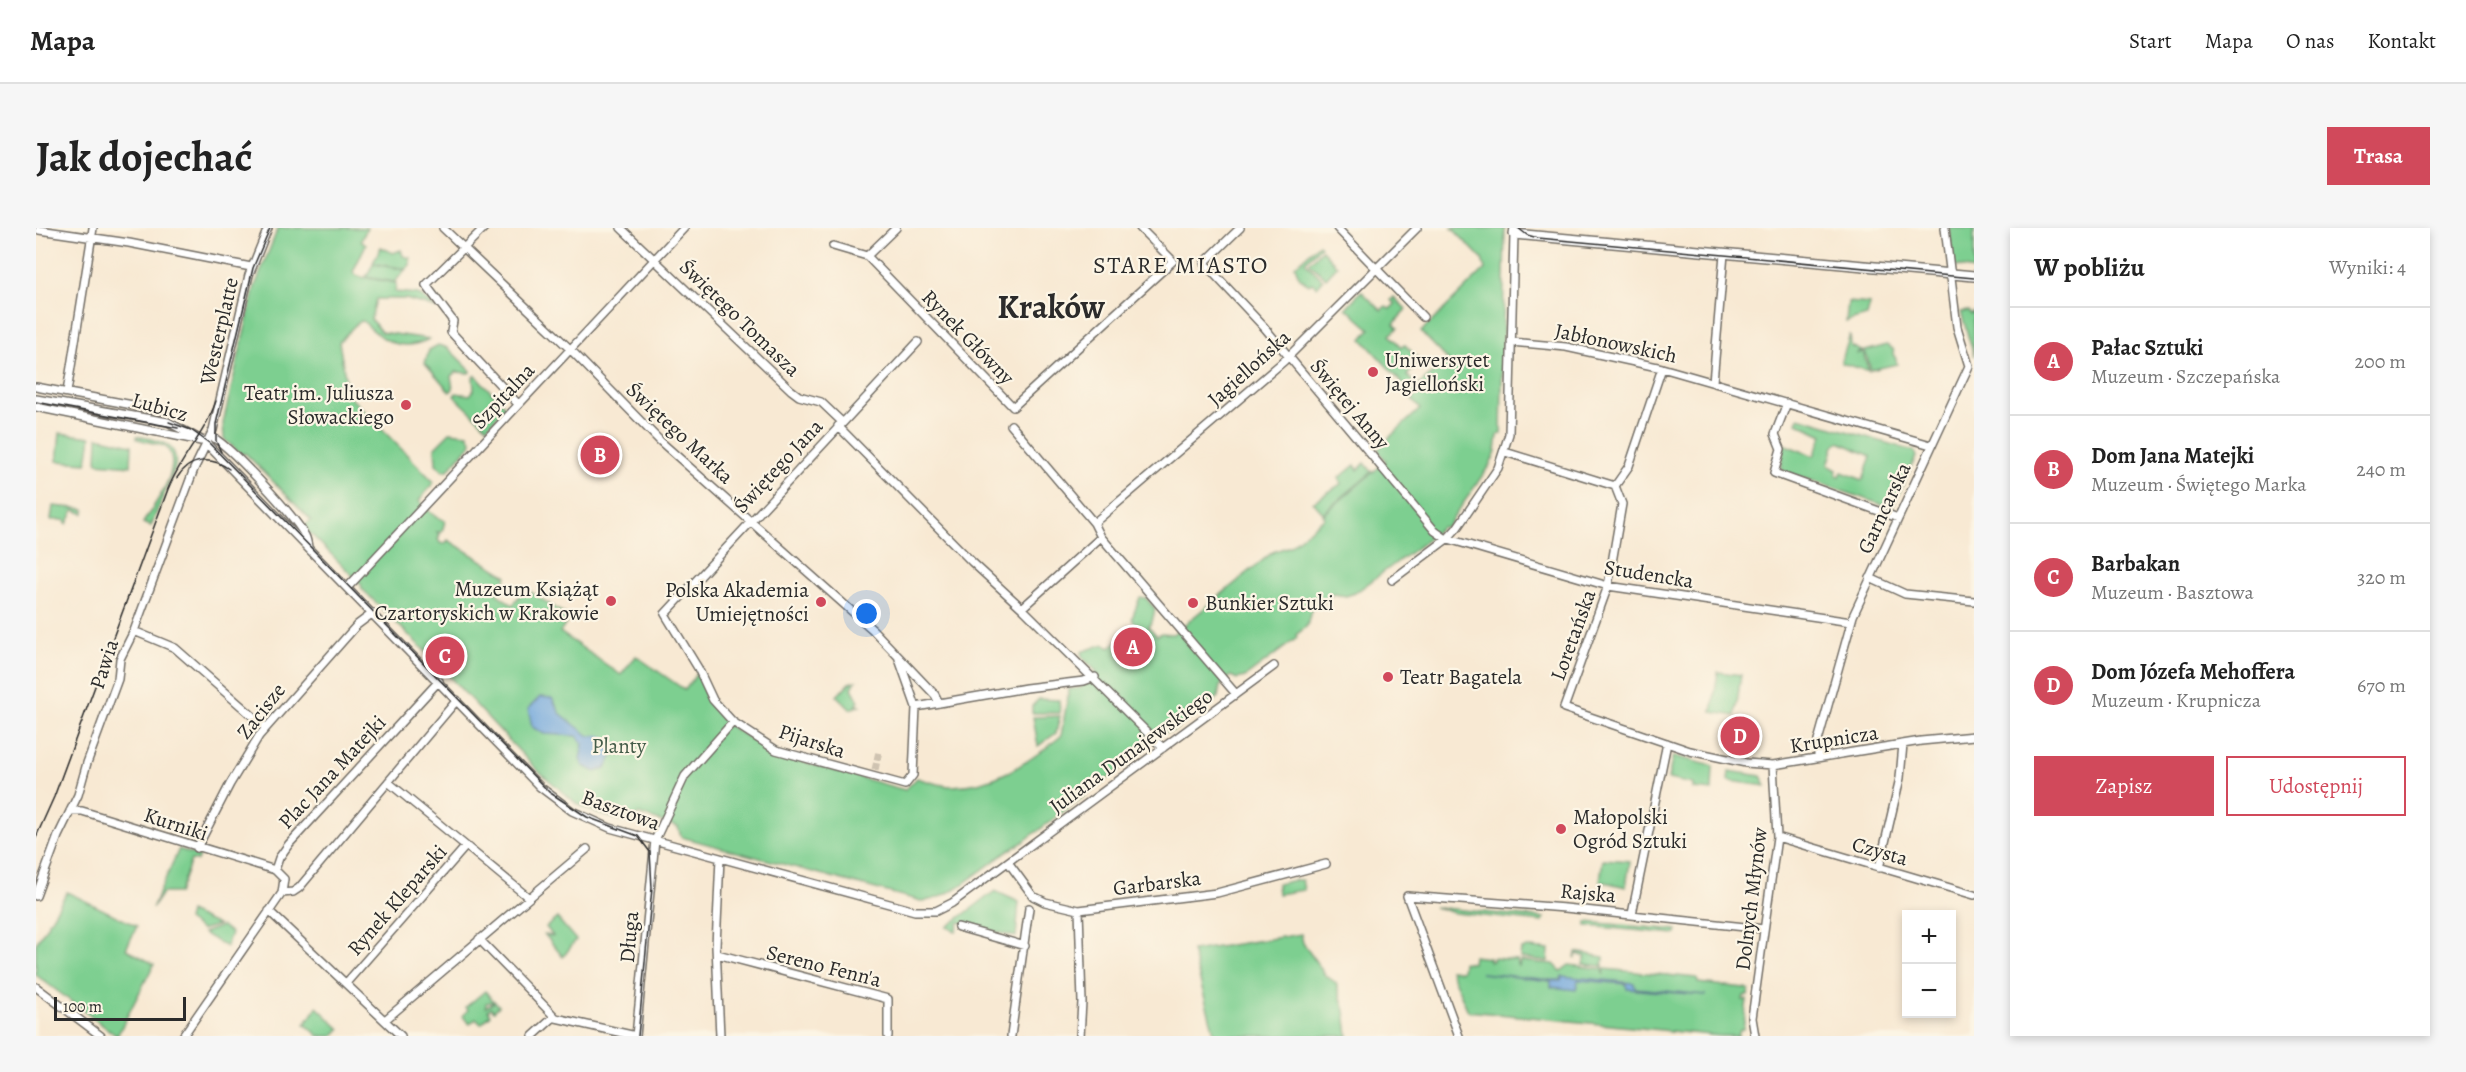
<!DOCTYPE html>
<html lang="pl">
<head>
<meta charset="utf-8">
<style>
  :root { --surface:#fff; --page:#f6f6f6; --text:#222; --muted:#767676; --line:#e0e0e0; --accent:#d1495b }
  body { margin:0; font-family:Alegreya,serif; background:var(--page); color:var(--text) }
  .controls { position:absolute; right:18px; bottom:18px; display:grid; overflow:hidden; border-radius:0px; box-shadow:0 3px 9px #0003 }
  .controls button { width:54px; height:54px; display:grid; place-items:center; padding:0; border:0; border-bottom:2px solid var(--line); background:var(--surface); color:var(--text); font:30px sans-serif }
  .scale { position:absolute; left:18px; bottom:15px; width:132px; box-sizing:border-box; padding-left:6px; border:3px solid #2b2b2b; border-top:0; font-size:16px; line-height:21px; white-space:nowrap; color:#2b2b2b; -webkit-text-stroke:4px #fcf5e5; paint-order:stroke }
  .you { position:absolute; left:831px; top:386px; width:21px; height:21px; margin:-15px; border:4px solid #fff; border-radius:50%; background:#1a73e8; box-shadow:0 0 0 9px #1a73e833 }
  .badge { display:grid; place-items:center; width:39px; height:39px; border-radius:50%; background:var(--accent); color:#fff; font-size:20px; font-weight:700 }
  .pin { position:absolute; translate:-50% -50%; border:3px solid #fff; box-shadow:0 2px 6px #0006 }
  .list { margin:0; padding:0; list-style:none }
  h2 { display:flex; justify-content:space-between; align-items:center; height:78px; margin:0; padding:0 24px; font-size:26px }
  h2 small { font-size:20px; font-weight:400; color:var(--muted) }
  .list li { display:grid; grid-template-columns:39px 1fr auto; gap:18px; align-items:center; box-sizing:border-box; height:108px; padding:0 24px; border-top:2px solid var(--line) }
  .list b { display:block; font-size:22px; white-space:nowrap }
  .list p { margin:0; font-size:20px; white-space:nowrap; color:var(--muted) }
  .list em { font-size:20px; font-style:normal; color:var(--muted) }
  .actions { display:flex; gap:12px; padding:18px 24px }
  .actions a { flex:1; padding:14px 0; border:2px solid var(--accent); border-radius:0px; text-align:center; font-size:21px; color:var(--accent) }
  .actions .main { background:var(--accent); color:#fff }
  .map { position:relative; flex:none; width:1938px; height:808px; overflow:hidden; border-radius:0px }
  header { display:flex; align-items:center; gap:36px; box-sizing:border-box; height:84px; padding:0 30px; background:var(--surface); border-bottom:2px solid var(--line) }
  header strong { font-size:28px }
  nav { display:flex; gap:33px; margin-inline-start:auto; font-size:21px }
  .intro { display:flex; align-items:center; justify-content:space-between; box-sizing:border-box; height:144px; padding:0 36px }
  h1 { margin:0; font-size:42px }
  .button { padding:15px 27px; border-radius:0px; background:var(--accent); color:#fff; font-size:21px; font-weight:700 }
  main { display:flex; gap:36px; padding:0 36px }
  aside { flex:1; background:var(--surface); border-radius:0px; box-shadow:0 3px 9px #0003 }
  .map>svg:first-child { display:block }
</style>
</head>
<body>
<header>
<strong>Mapa</strong>
<nav><a>Start</a><a>Mapa</a><a>O nas</a><a>Kontakt</a></nav>
</header>
<div class="intro"><h1>Jak dojechać</h1><a class="button">Trasa</a></div>
<main>
<div class="map">
<svg width="1938" height="808" viewBox="0 0 1938 808">
  <rect width="100%" height="100%" fill="#fcf5e5"/>
  <filter id="ink" filterUnits="userSpaceOnUse"><feTurbulence type="fractalNoise" baseFrequency=".0167" numOctaves="2"/><feDisplacementMap in="SourceGraphic" scale="12" xChannelSelector="R" yChannelSelector="G"/><feConvolveMatrix kernelMatrix="1 2 1 2 8 2 1 2 1" color-interpolation-filters="sRGB"/></filter>
  <filter id="wash" filterUnits="userSpaceOnUse"><feTurbulence type="fractalNoise" baseFrequency=".008" numOctaves="4" result="noise"/><feDisplacementMap in="SourceGraphic" scale="24" xChannelSelector="R" yChannelSelector="G"/><feGaussianBlur stdDeviation="1.35" result="paint"/><feColorMatrix in="noise" values="0 0 0 0 0 0 0 0 0 0 0 0 0 0 0 0 0 1.4 0 .05"/><feComposite in="paint" operator="in"/></filter>
  <g filter="url(#wash)">
    <rect width="100%" height="100%" fill="#f8e9d3"/>
    <path fill="#7dcf90" stroke="#547d5e" stroke-width="1.5" fill-rule="evenodd" d="M242,0H331L325,13L330,16L317,44L320,48L360,55L359,64L382,66L400,80L370,71H340L335,91L345,104L393,111C366,125 346,113 327,93L322,94L303,114L312,167L398,254L383,273L396,286L409,293L406,304H401L404,306L402,311L404,315L409,316L412,312L471,348L460,365L477,377L489,360L534,390L524,404L585,447L600,428L649,462L662,444L672,472L689,489L690,496L741,527L869,562L881,550C891,553 902,557 913,558C957,559 992,535 1025,508L1033,461L1044,460L1061,444L1046,429L1045,424L1068,416L1073,420L1099,397L1096,390L1104,369L1110,370L1119,381L1116,394L1112,398L1121,408L1125,405L1137,406L1237,324L1254,318L1289,289L1287,287L1350,233L1343,224V219L1384,181L1376,172L1386,160L1383,157L1412,132L1385,104L1449,41L1446,31L1416,0H1469L1465,206L1462,207L1460,223L1455,235L1411,299H1405L1391,312L1319,365L1310,368L1297,366L1275,382L1271,398L1260,407L1261,410L1209,449L1201,451L1195,448L1184,458L1182,469L1137,503L1122,505L1112,515L1107,524L984,616C956,630 915,674 885,673L645,609L642,599L603,586L591,594L560,585L540,575L500,541L393,427L326,361L325,356L268,299L275,292L209,225L206,227L188,211L187,195L219,58Z
      M1913,0H1938V42L1918,38Z
      M1283,16L1285,18L1269,34L1287,52L1281,59L1276,55L1273,57L1263,49L1259,38Z
      M345,19L357,25L365,22L367,28L374,30V37L370,41L337,35Z
      M1286,22L1301,38L1290,50L1273,35Z
      M337,36L369,42L359,54L330,49Z
      M1325,63L1345,82L1350,78L1354,81L1359,76L1355,72L1358,69L1370,81L1358,96L1362,100L1354,107L1365,119L1369,117L1385,134L1371,147L1384,160L1377,167L1326,111L1334,101L1310,80Z
      M1812,74L1834,76L1831,88L1810,94Z
      M1933,83L1935,86L1938,84V128L1925,84Z
      M1814,107L1815,118L1826,123L1820,126L1827,124L1833,143L1805,135Z
      M402,117L412,120L435,143L433,145L420,144L415,148L417,161L414,164L389,135L393,122Z
      M1851,117L1857,121L1861,136L1835,142L1829,123Z
      M439,147L470,179L451,199L418,168L420,165L434,167L438,162L437,149Z
      M1763,189L1878,223L1880,229L1856,280L1747,243C1742,233 1750,226 1747,216L1778,228L1787,207L1761,195ZM1803,214L1835,228L1827,252L1806,244L1804,248L1800,247L1801,242L1792,237L1798,218Z
      M414,204L432,206L436,215L412,242L407,243L400,236L399,219Z
      M24,205L55,209L51,235L21,233Z
      M101,208C120,212 144,214 139,240L115,298L107,295C118,276 150,238 129,218L101,211Z
      M62,209L96,217L95,238L61,235Z
      M1329,235L1336,244L1287,285L1277,274L1305,256L1303,250L1319,237L1322,242Z
      M17,278L49,281L48,286L38,282L31,296L28,292H15Z
      M1682,444L1705,447L1699,488L1676,484Z
      M820,453L816,460L823,473L820,477H825L814,481L801,468L813,455Z
      M1003,471L1023,472L1024,485H996V478Z
      M1024,488L1020,505L1002,518L997,489Z
      M1637,528L1677,538L1676,563L1657,561V556L1632,551Z
      M1693,543L1725,548L1730,558L1694,553L1692,552Z
      M143,621L163,628L161,633L155,632L143,665H126L116,680Z
      M1567,631L1594,633L1590,659L1564,653Z
      M1259,652H1266L1268,662L1242,666L1241,656Z
      M959,663L983,674L980,709L923,694L920,703L911,699Z
      M31,664L101,698L90,721L118,736L81,808L0,747V716Z
      M1398,679L1508,690L1507,694L1419,685Z
      M153,684L182,697L165,702L151,692Z
      M521,690L540,712L527,729L509,707L517,708L510,699Z
      M1551,694L1641,702L1640,706L1551,698Z
      M186,698L195,705L190,719L167,705Z
      M1265,706L1267,715L1289,747L1300,755L1309,783L1312,808H1179L1156,723Z
      M1494,720L1513,722L1512,733L1484,730L1485,721Z
      M1540,724L1568,729L1567,738L1547,736L1550,729L1541,726L1539,730Z
      M1437,728L1453,730V733H1457V730L1481,732L1483,739L1484,733L1518,736L1525,743L1533,737L1567,741L1568,747L1569,741L1661,750L1662,755L1709,760L1713,762L1712,768H1708L1707,772H1711L1707,801L1704,802L1702,808H1685L1432,783L1414,742L1426,743L1427,734L1436,735Z
      M449,763L458,773L450,775V779L459,774L463,778L458,783L455,780L452,782L455,787L445,796L440,791L434,796L426,788L432,782L430,779Z
      M281,779L304,801L297,808H283L269,796Z"/>
    <path fill="#6ea5dc" stroke="#4c6884" stroke-width="1.5" d="M504,469L516,470L524,485L545,502L553,508H566L574,514L576,529L570,540L560,544L547,538L544,531L547,516L541,508L508,506L496,499L492,481Z
      M1445,745L1515,752H1525L1526,748L1598,755L1599,760L1670,767L1591,761V756L1542,752L1540,762L1515,759V753Z"/>
  </g>
  <g filter="url(#ink)">
    <g fill="none" stroke-linecap="round" stroke-linejoin="round">
      <path stroke="#cfc3b1" stroke-width="7" stroke-dasharray="7 3.5" stroke-linecap="butt" d="M839,542L843,523"/>
      <g stroke="#736e66" stroke-width="10">
        <path id="minor" d="M407,0L534,121L624,213L837,402L899,467L903,475
          M448,0L390,57L417,93L415,104L482,176
          M585,0L755,162L763,168L785,174L806,194
          M860,0L831,28L977,179L1137,33L1104,0
          M1204,0L1168,35L1228,99L1399,303L1409,310L1572,358L1815,394
          M1301,0L1387,89
          M3,2L93,15L215,39
          M797,18L831,28
          M1475,114L1530,119L1626,140L1895,217
          M1677,154L1688,26
          M0,159L129,183
          M31,164L57,0
          M0,171L132,194L169,214L504,559L536,583L574,600L879,683H900L916,675L1238,438
          M1751,175L1739,206L1745,221L1738,245L1862,290
          M0,179L165,213
          M975,197L1058,295L1065,309L1200,466
          M802,198L936,334L986,380
          M174,208C191,214 258,288 268,306C271,310 271,314 272,319
          M1469,224L1579,258
          M1579,258L1586,276L1572,358L1528,480L1654,523L1710,535L1737,537L1885,513L1938,508
          M1579,258L1593,238L1626,140
          M1058,295L1248,133L1381,0
          M1065,309L986,380L1127,520
          M1834,350L1869,366L1938,373
          M1356,352L1411,311L1421,300L1462,240L1473,206L1478,6
          M311,360L648,0
          M98,403L139,420L229,499
          M863,431L880,479L877,547L869,557L740,522L697,494L677,472L662,440L629,386L882,114
          M880,479L990,460L1048,453L1059,449
          M1782,529V513L1817,388L1933,138L1921,99L1909,0
          M352,554L430,618
          M34,583H46L239,642L248,651L246,665L147,808
          M1741,609L1938,667
          M161,620L194,556L223,508L321,397L337,385
          M972,634L997,668L1009,674L1043,682L1181,665L1290,636
          M1843,640L1864,550L1867,516
          M239,642L243,630L253,616L403,453
          M246,665L257,664L263,660L421,472
          M0,668L22,608L42,567L51,535L82,451L84,431L98,403L158,241L177,202L213,47L232,0
          M493,670L551,621
          M1043,682L1046,774L1044,808
          M233,683L365,808
          M1596,686L1631,515
          M922,699L989,718
          M443,711L520,790L600,808
          M681,726L852,771V808
          M311,754L430,618L493,670L349,792
          M0,759L65,808
          M497,808L518,789
          M600,808L619,612L649,548L697,494
          M684,808L680,718L684,630
          M975,808L993,680
          M1423,808L1371,668L1529,680L1728,701
          M1719,808L1716,790L1741,609L1737,537"/>
      </g>
      <g stroke="#736e66" stroke-width="12">
        <path id="tertiary" d="M1479,0L1478,6L1938,48"/>
      </g>
      <use href="#minor" stroke="#fff" stroke-width="7"/>
      <use href="#tertiary" stroke="#fff" stroke-width="9"/>
      <path stroke="#2b2b2b" stroke-width="1.5" d="M1482,0L1491,7L1502,10L1938,50
        M0,174L142,200
        M133,194L155,202L173,215L513,564L551,589L602,608L614,624L616,660L602,808
        M185,224L180,213V196L217,40L234,0
        M141,250C153,230 175,228 193,241
        M0,609L18,569L132,261C145,229 169,206 180,173"/>
    </g>
  </g>
  <g fill="#d1495b" stroke="#fcf5e5" stroke-width="2">
    <circle cx="1337" cy="144" r="6"/>
    <circle cx="370" cy="177" r="6"/>
    <circle cx="575" cy="373" r="6"/>
    <circle cx="785" cy="374" r="6"/>
    <circle cx="1157" cy="375" r="6"/>
    <circle cx="1352" cy="449" r="6"/>
    <circle cx="1525" cy="601" r="6"/>
  </g>
  <g text-anchor="middle" stroke-width="4.5" stroke-linejoin="round" paint-order="stroke">
    <g font-size="21" fill="#2b2b2b" stroke="#fcf5e5">
      <text transform="translate(704 90) rotate(44)" y="7">Świętego Tomasza</text>
      <text transform="translate(183 103) rotate(-77)" y="7">Westerplatte</text>
      <text transform="translate(932 109) rotate(46)" y="7">Rynek Główny</text>
      <text transform="translate(1580 115) rotate(12)" y="7">Jabłonowskich</text>
      <text transform="translate(1213 140) rotate(-42)" y="7">Jagiellońska</text>
      <text transform="translate(467 168) rotate(-47)" y="7">Szpitalna</text>
      <text transform="translate(1314 176) rotate(50)" y="7">Świętej Anny</text>
      <text transform="translate(124 179) rotate(16)" y="7">Lubicz</text>
      <text transform="translate(644 205) rotate(43)" y="7">Świętego Marka</text>
      <text transform="translate(742 238) rotate(-47)" y="7">Świętego Jana</text>
      <text transform="translate(1848 280) rotate(-65)" y="7">Garncarska</text>
      <text transform="translate(1613 346) rotate(9)" y="7">Studencka</text>
      <text transform="translate(1537 407) rotate(-70)" y="7">Loretańska</text>
      <text transform="translate(68 436) rotate(-72)" y="7">Pawia</text>
      <text transform="translate(225 483) rotate(-52)" y="7">Zacisze</text>
      <text transform="translate(1798 511) rotate(-9)" y="7">Krupnicza</text>
      <text transform="translate(776 513) rotate(18)" y="7">Pijarska</text>
      <text transform="translate(1095 523) rotate(-36)" y="7">Juliana Dunajewskiego</text>
      <text transform="translate(296 544) rotate(-47)" y="7">Plac Jana Matejki</text>
      <text transform="translate(585 582) rotate(20)" y="7">Basztowa</text>
      <text transform="translate(140 596) rotate(18)" y="7">Kurniki</text>
      <text transform="translate(1844 623) rotate(16)" y="7">Czysta</text>
      <text transform="translate(1121 655) rotate(-7)" y="7">Garbarska</text>
      <text transform="translate(1552 665) rotate(5)" y="7">Rajska</text>
      <text transform="translate(1715 671) rotate(-83)" y="7">Dolnych Młynów</text>
      <text transform="translate(361 672) rotate(-49)" y="7">Rynek Kleparski</text>
      <text transform="translate(593 709) rotate(-85)" y="7">Długa</text>
      <text transform="translate(788 738) rotate(14)" y="7">Sereno Fenn'a</text>
    </g>
    <g font-size="21" fill="#2b2b2b" stroke="#fcf5e5" text-anchor="start">
      <text x="1349" y="139">Uniwersytet<tspan x="1349" dy="24">Jagielloński</tspan></text>
      <text x="358" y="172" text-anchor="end">Teatr im. Juliusza<tspan x="358" dy="24">Słowackiego</tspan></text>
      <text x="563" y="368" text-anchor="end">Muzeum Książąt<tspan x="563" dy="24">Czartoryskich w Krakowie</tspan></text>
      <text x="773" y="369" text-anchor="end">Polska Akademia<tspan x="773" dy="24">Umiejętności</tspan></text>
      <text x="1169" y="382">Bunkier Sztuki</text>
      <text x="1364" y="456">Teatr Bagatela</text>
      <text x="1537" y="596">Małopolski<tspan x="1537" dy="24">Ogród Sztuki</tspan></text>
    </g>
    <g font-size="21" fill="#445c49" stroke="#fcf5e5">
      <text x="583" y="525">Planty</text>
    </g>
    <g font-size="24" letter-spacing="1.5" fill="#2b2b2b" stroke="#fcf5e5">
      <text x="1145" y="45">STARE MIASTO</text>
    </g>
    <g font-size="33" font-weight="bold" fill="#2b2b2b" stroke="#fcf5e5">
      <text x="1015" y="90">Kraków</text>
    </g>
  </g>
</svg>
<div class="controls">
<button>+</button>
<button>−</button>
</div>
<div class="scale">100 m</div>
<div class="you"></div>
<div class="pin badge" style="left:1097px;top:419px">A</div>
<div class="pin badge" style="left:564px;top:227px">B</div>
<div class="pin badge" style="left:409px;top:428px">C</div>
<div class="pin badge" style="left:1704px;top:508px">D</div>
</div>
<aside>
<h2>W pobliżu<small>Wyniki: 4</small></h2>
<ul class="list">
<li><span class="badge">A</span><div><b>Pałac Sztuki</b><p>Muzeum · Szczepańska</p></div><em>200 m</em></li>
<li><span class="badge">B</span><div><b>Dom Jana Matejki</b><p>Muzeum · Świętego Marka</p></div><em>240 m</em></li>
<li><span class="badge">C</span><div><b>Barbakan</b><p>Muzeum · Basztowa</p></div><em>320 m</em></li>
<li><span class="badge">D</span><div><b>Dom Józefa Mehoffera</b><p>Muzeum · Krupnicza</p></div><em>670 m</em></li>
</ul>
<div class="actions"><a class="main">Zapisz</a><a>Udostępnij</a></div>
</aside>
</main>
</body>
</html>
